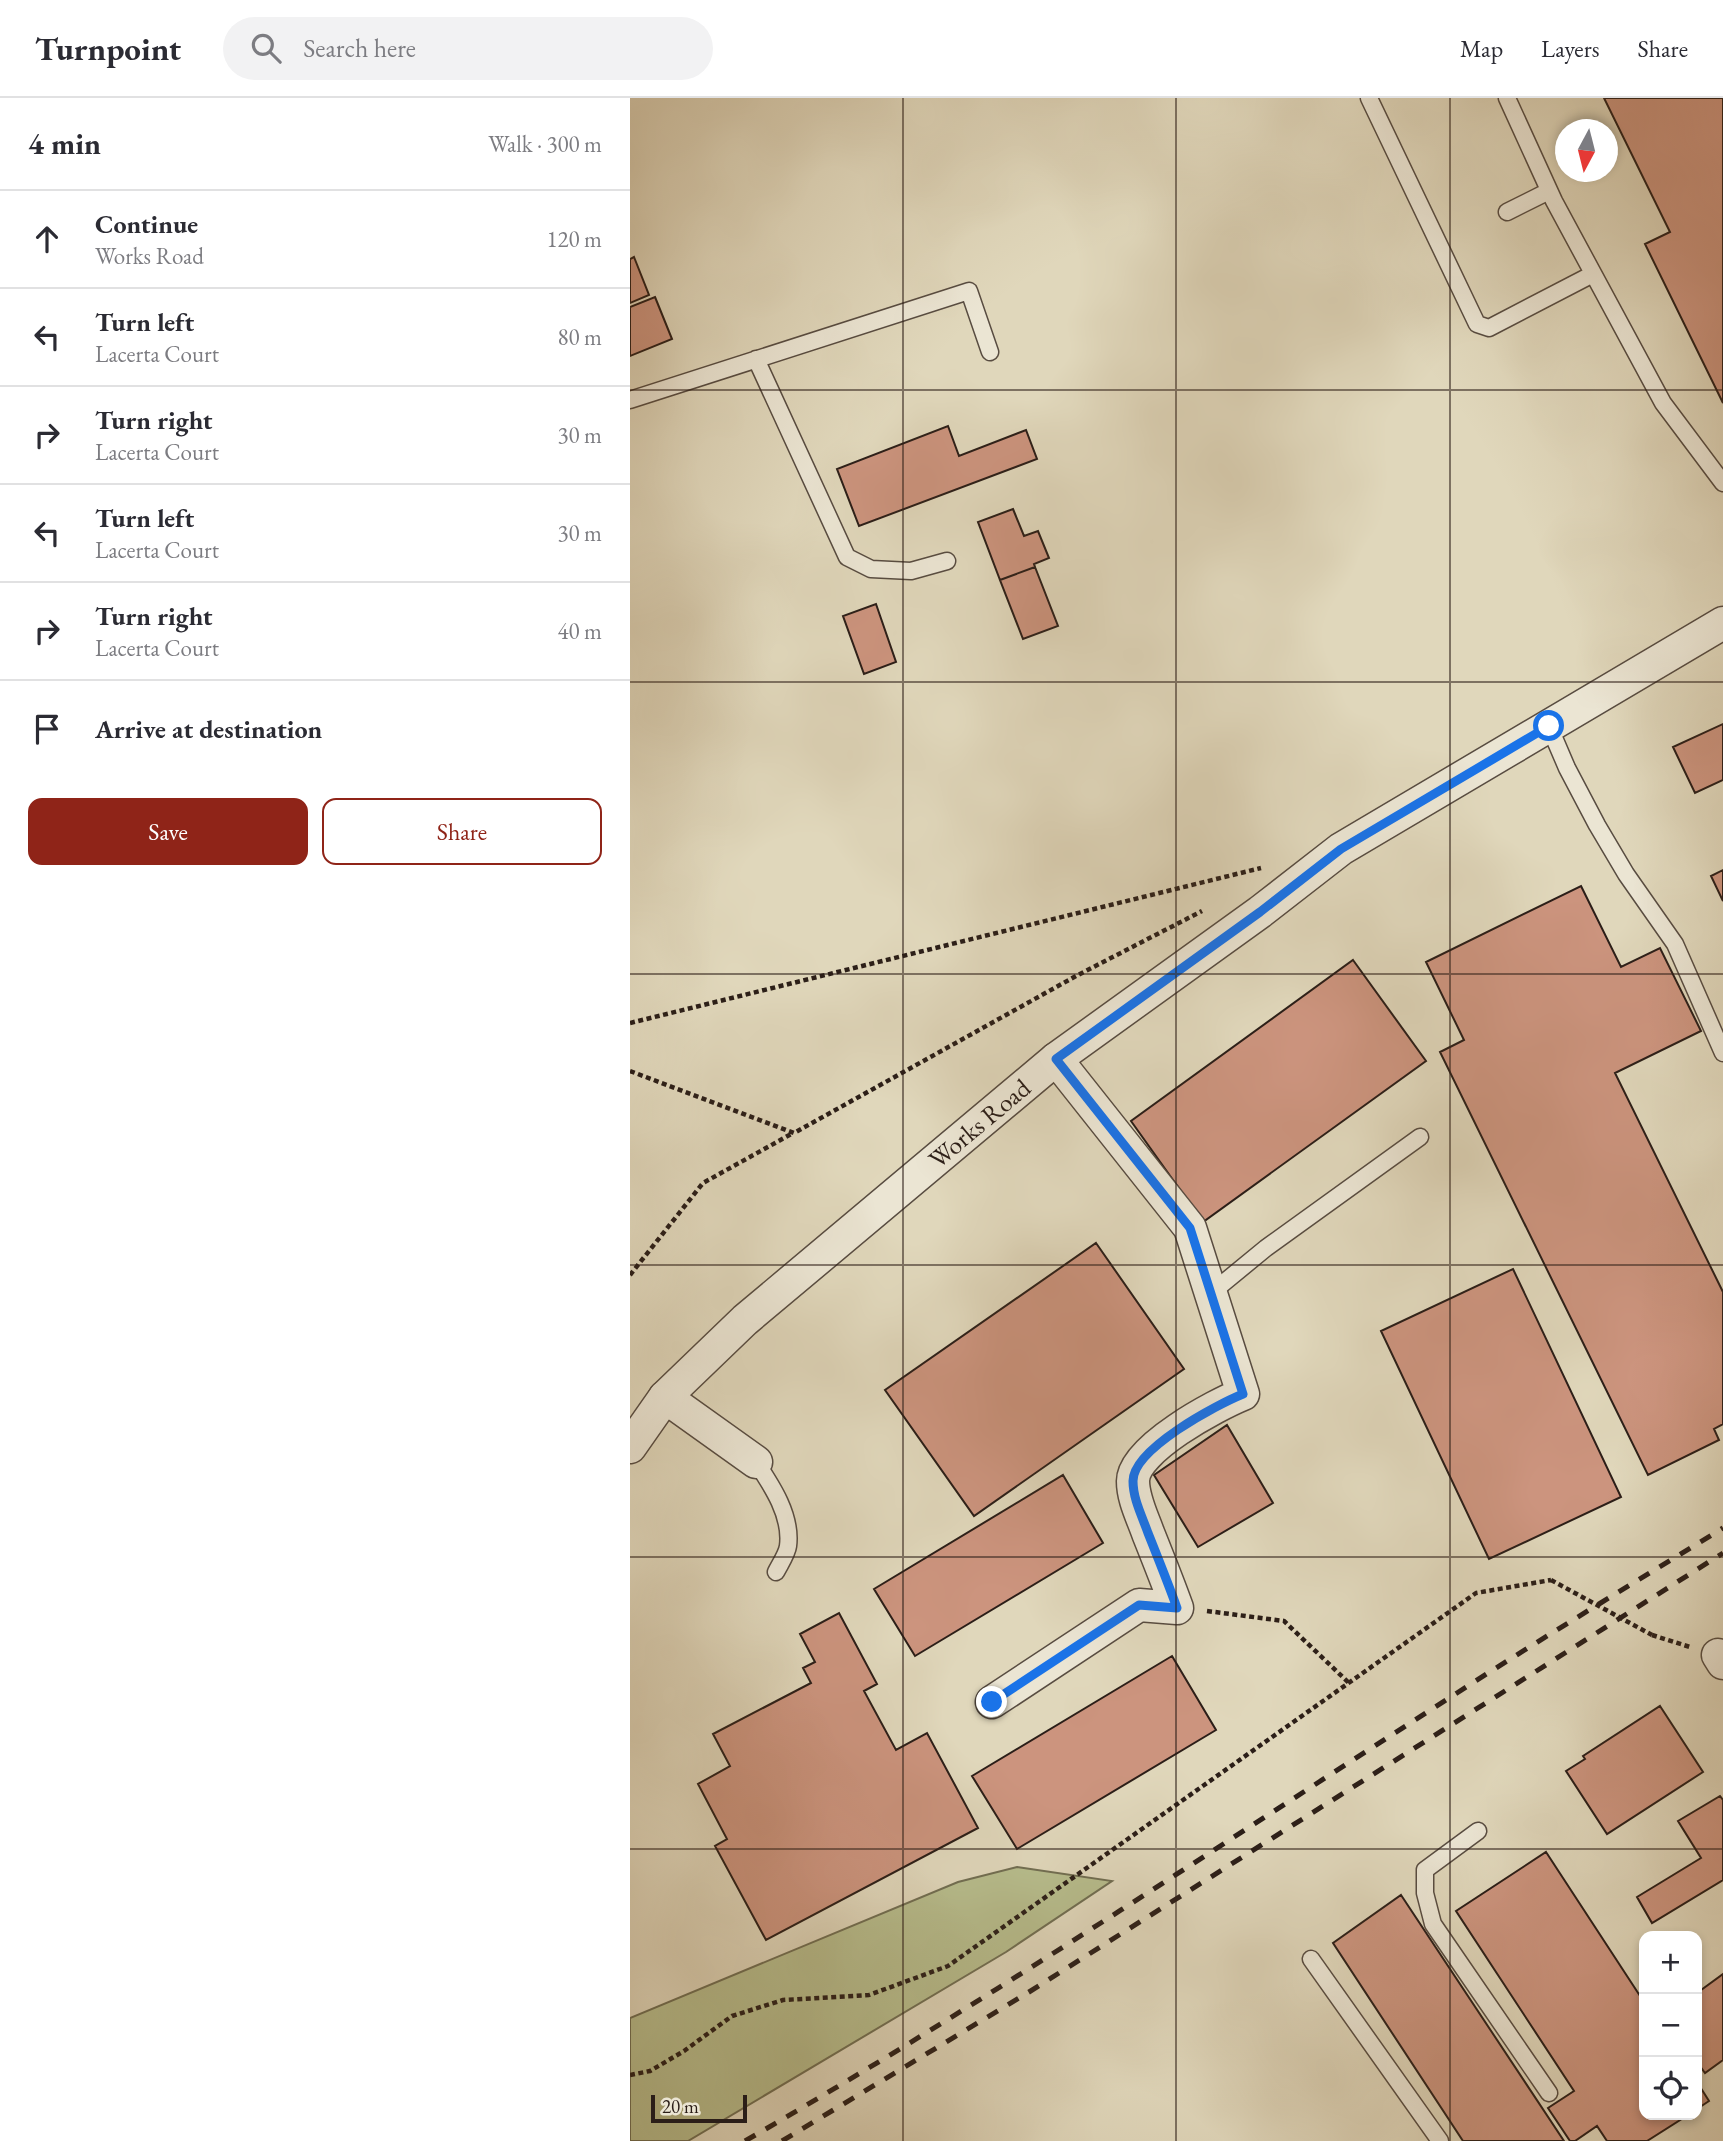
<!DOCTYPE html>
<html lang="en">
<head>
<meta charset="utf-8">
<style>
  :root { --surface:#fff; --page:#f2f2f3; --text:#2b2b33; --muted:#7c7c81; --line:#e1e1e2; --accent:#8f2418 }
  body { margin:0; font-family:"EB Garamond",serif; background:var(--page); color:var(--text) }
  .controls { position:absolute; right:21px; bottom:21px; display:grid; overflow:hidden; border-radius:14px; box-shadow:0 4px 10px #0003 }
  .controls button { width:63px; height:63px; display:grid; place-items:center; padding:0; border:0; border-bottom:2px solid var(--line); background:var(--surface); color:var(--text); font:35px sans-serif }
  .compass { position:absolute; left:925px; top:21px; width:63px; height:63px; border-radius:50%; background:var(--surface); box-shadow:0 4px 10px #0003; rotate:187deg }
  .scale { position:absolute; left:21px; bottom:18px; width:96px; box-sizing:border-box; padding-left:7px; border:4px solid #2b1e18; border-top:0; font-size:19px; line-height:24px; white-space:nowrap; color:#2b1e18; -webkit-text-stroke:5px #ebe5d3; paint-order:stroke }
  .stop { position:absolute; width:21px; height:21px; margin:-16px; border:5px solid #1a73e8; border-radius:50%; background:#fff }
  .stop.end { background:#1a73e8; border-color:#fff; box-shadow:0 2px 7px #0008 }
  .list { margin:0; padding:0; list-style:none }
  h2 { display:flex; justify-content:space-between; align-items:center; height:91px; margin:0; padding:0 28px; font-size:30px }
  h2 small { font-size:23px; font-weight:400; color:var(--muted) }
  .list li { display:grid; grid-template-columns:46px 1fr auto; gap:21px; align-items:center; box-sizing:border-box; height:98px; padding:0 28px; border-top:2px solid var(--line) }
  .list b { display:block; font-size:26px; white-space:nowrap }
  .list p { margin:0; font-size:23px; white-space:nowrap; color:var(--muted) }
  .list em { font-size:23px; font-style:normal; color:var(--muted) }
  .actions { display:flex; gap:14px; padding:21px 28px }
  .actions a { flex:1; padding:16px 0; border:2px solid var(--accent); border-radius:14px; text-align:center; font-size:24px; color:var(--accent) }
  .actions .main { background:var(--accent); color:#fff }
  .icon { flex:none; width:38px; height:38px; fill:none; stroke:currentColor; stroke-width:2; stroke-linecap:round; stroke-linejoin:round }
  .map { position:relative; flex:none; width:1093px; height:2043px; overflow:hidden }
  header { display:flex; align-items:center; gap:42px; box-sizing:border-box; height:98px; padding:0 35px; background:var(--surface); border-bottom:2px solid var(--line) }
  header strong { font-size:33px }
  nav { display:flex; gap:38px; margin-inline-start:auto; font-size:24px }
  .search { width:490px; height:63px; background:var(--page); display:flex; align-items:center; gap:18px; box-sizing:border-box; padding:0 24px; border-radius:38px; color:var(--muted); font-size:26px }
  main { display:flex }
  aside { flex:1; background:var(--surface) }
  .map>svg:first-child { display:block }
</style>
</head>
<body>
<header>
<strong>Turnpoint</strong>
<div class="search"><svg class="icon" aria-label="search" viewBox="0 0 24 24"><circle cx="10" cy="10" r="6"/><path d="M15 15l6 6"/></svg>Search here</div>
<nav><a>Map</a><a>Layers</a><a>Share</a></nav>
</header>
<main>
<aside>
<h2>4 min<small>Walk · 300 m</small></h2>
<ul class="list">
<li><svg class="icon" aria-label="ahead" viewBox="0 0 24 24"><path d="M12 20V5M6 11l6-6 6 6"/></svg><div><b>Continue</b><p>Works Road</p></div><em>120 m</em></li>
<li><svg class="icon" aria-label="left" viewBox="0 0 24 24"><path d="M17 20v-9H6M10 6l-5 5 5 5"/></svg><div><b>Turn left</b><p>Lacerta Court</p></div><em>80 m</em></li>
<li><svg class="icon" aria-label="right" viewBox="0 0 24 24"><path d="M7 20v-9h11M14 6l5 5-5 5"/></svg><div><b>Turn right</b><p>Lacerta Court</p></div><em>30 m</em></li>
<li><svg class="icon" aria-label="left" viewBox="0 0 24 24"><path d="M17 20v-9H6M10 6l-5 5 5 5"/></svg><div><b>Turn left</b><p>Lacerta Court</p></div><em>30 m</em></li>
<li><svg class="icon" aria-label="right" viewBox="0 0 24 24"><path d="M7 20v-9h11M14 6l5 5-5 5"/></svg><div><b>Turn right</b><p>Lacerta Court</p></div><em>40 m</em></li>
<li><svg class="icon" aria-label="arrive" viewBox="0 0 24 24"><path d="M6 21V4h12l-3 4 3 4H6"/></svg><div><b>Arrive at destination</b></div></li>
</ul>
<div class="actions"><a class="main">Save</a><a>Share</a></div>
</aside>
<div class="map">
<svg width="1093" height="2043" viewBox="0 0 1093 2043">
  <rect width="100%" height="100%" fill="#e0d7bb"/>
  <filter id="stains"><feTurbulence type="fractalNoise" baseFrequency=".00286" numOctaves="4"/><feColorMatrix values="0 0 0 0 .2 0 0 0 0 .09 0 0 0 0 .02 0 0 0 .5 -.17"/></filter>
  <radialGradient id="worn" r=".72"><stop offset=".6" stop-color="#630" stop-opacity="0"/><stop offset="1" stop-color="#630" stop-opacity=".3"/></radialGradient>
  <path fill="#b7bd8d" stroke="#716e52" stroke-width="2" d="M387,1769L482,1783L376,1854L58,2043H0V1920L328,1784Z"/>
  <path fill="#cc947e" stroke="#2b1e18" stroke-width="2" d="M974,0H1093V305L1015,146L1040,134Z
    M4,159L19,197L0,205V161Z
    M25,199L42,241L0,258V209Z
    M318,328L329,358L396,332L407,361L229,428L207,371Z
    M383,411L394,438L408,433L419,460L404,466L405,469L370,482L348,424Z
    M405,469L428,528L393,541L370,482Z
    M246,506L266,564L234,576L213,518Z
    M1093,626V682L1065,695L1043,649Z
    M1093,772V803L1081,778Z
    M951,788L991,869L1030,850L1071,933L985,975L1093,1194V1326L1084,1331L1089,1342L1018,1377L810,954L834,942L796,864Z
    M723,862L796,963L573,1124L501,1023Z
    M466,1145L554,1271L344,1418L255,1292Z
    M883,1171L991,1399L859,1461L751,1233Z
    M597,1327L643,1405L568,1449L524,1377Z
    M433,1377L473,1445L285,1558L244,1491Z
    M209,1515L247,1586L234,1593L266,1652L297,1635L348,1730L136,1842L85,1748L97,1741L68,1686L100,1668L83,1636L181,1585L173,1570L185,1564L170,1536Z
    M542,1558L586,1632L387,1751L342,1678Z
    M1030,1608L1073,1674L977,1736L936,1673L955,1661L953,1658Z
    M1090,1698L1093,1702V1782L1022,1825L1007,1799L1071,1760L1048,1723Z
    M916,1754L1014,1904V2017H1058L1017,2043H977L967,2028L945,2043H940L918,2010L944,1993L826,1813Z
    M771,1797L934,2043H833L703,1845Z
    M1093,1876V1962L1075,1975L1067,1964V1895Z
    M1067,1984L1079,2003L1067,2011Z"/>
  <g fill="none" stroke-linecap="round" stroke-linejoin="round">
    <g stroke="#584c41" stroke-width="19">
      <path id="service" d="M739,0L847,226L859,230L963,176
        M877,0L924,103L1033,305L1093,385
        M877,114L919,93
        M126,261L217,459L241,471L281,473L317,463
        M0,302L339,193L360,254
        M919,628L937,670L967,727L996,776L1045,846L1093,955
        M580,1196L636,1150L790,1039
        M126,1364C142,1388 162,1418 158,1448C157,1456 150,1466 146,1474
        M848,1733L795,1772V1795L803,1826L919,1995
        M681,1861L810,2043"/>
    </g>
    <g stroke="#584c41" stroke-width="35">
      <g id="minor">
        <path d="M35,1299L126,1364"/>
        <path id="s1" d="M0,1349L35,1299L115,1222L426,961L630,814L711,751L1093,525"/>
        <path d="M1088,1557L1093,1565"/>
        <path d="M362,1604L509,1507L547,1510C538,1485 528,1460 518,1435C512,1418 503,1401 503,1383C503,1351 586,1307 613,1296L560,1130L426,961"/>
      </g>
    </g>
    <path stroke="#2b1e18" stroke-width="4.5" stroke-dasharray="5 3.5" stroke-linecap="butt" d="M0,925L631,770
      M0,973L164,1035L446,878L572,813
      M0,1177L73,1085L163,1035
      M577,1513L654,1523L719,1585
      M1022,1537L1060,1549
      M0,1977L20,1973L54,1953L102,1918L153,1902L239,1897L318,1868L846,1495L921,1482"/>
    <use href="#service" stroke="#ebe5d3" stroke-width="16"/>
    <use href="#minor" stroke="#ebe5d3" stroke-width="32"/>
    <path stroke="#2b1e18" stroke-width="5" stroke-dasharray="12 12" stroke-linecap="butt" d="M115,2043C358,1903 591,1746 827,1595C915,1538 1004,1485 1093,1430
      M152,2043L399,1894L1093,1455"/>
    <path stroke="#2b1e18" stroke-width="4.5" stroke-dasharray="5 3.5" stroke-linecap="butt" d="M921,1482L1022,1537"/>
  </g>
  <g fill="none" stroke-linecap="round" stroke-linejoin="round">
    <path stroke="#1a73e8" stroke-width="9" d="M362,1604L509,1507L547,1510C538,1485 528,1460 518,1435C512,1418 503,1401 503,1383C503,1351 586,1307 613,1296L560,1130L426,961L630,814L711,751L919,628"/>
  </g>
  <path fill="none" stroke="#2b1e18" stroke-width="2" stroke-opacity="0.55" d="M273,0V2043M546,0V2043M820,0V2043M0,292H1093M0,584H1093M0,876H1093M0,1167H1093M0,1459H1093M0,1751H1093"/>
  <g text-anchor="middle" stroke-width="6" stroke-linejoin="round" paint-order="stroke">
    <g font-size="26" fill="#2b1e18" stroke="#ebe5d3">
      <text dy="9" stroke="none"><textPath href="#s1" startOffset="478">Works Road</textPath></text>
    </g>
  </g>
  <rect width="100%" height="100%" filter="url(#stains)"/>
  <rect width="100%" height="100%" fill="url(#worn)"/>
</svg>
<div class="controls">
<button>+</button>
<button>−</button>
<button><svg class="icon" aria-label="locate" viewBox="0 0 24 24"><circle cx="12" cy="12" r="6"/><path d="M12 2v4M12 18v4M2 12h4M18 12h4"/></svg></button>
</div>
<svg class="compass" viewBox="-18 -18 36 36"><path d="M0-13l5 13h-10z" fill="#e53935"/><path d="M0 13l5-13h-10z" fill="#7c7c81"/></svg>
<div class="scale">20 m</div>
<div class="stop" style="left:919px;top:628px"></div>
<div class="stop end" style="left:362px;top:1604px"></div>
</div>
</main>
</body>
</html>
